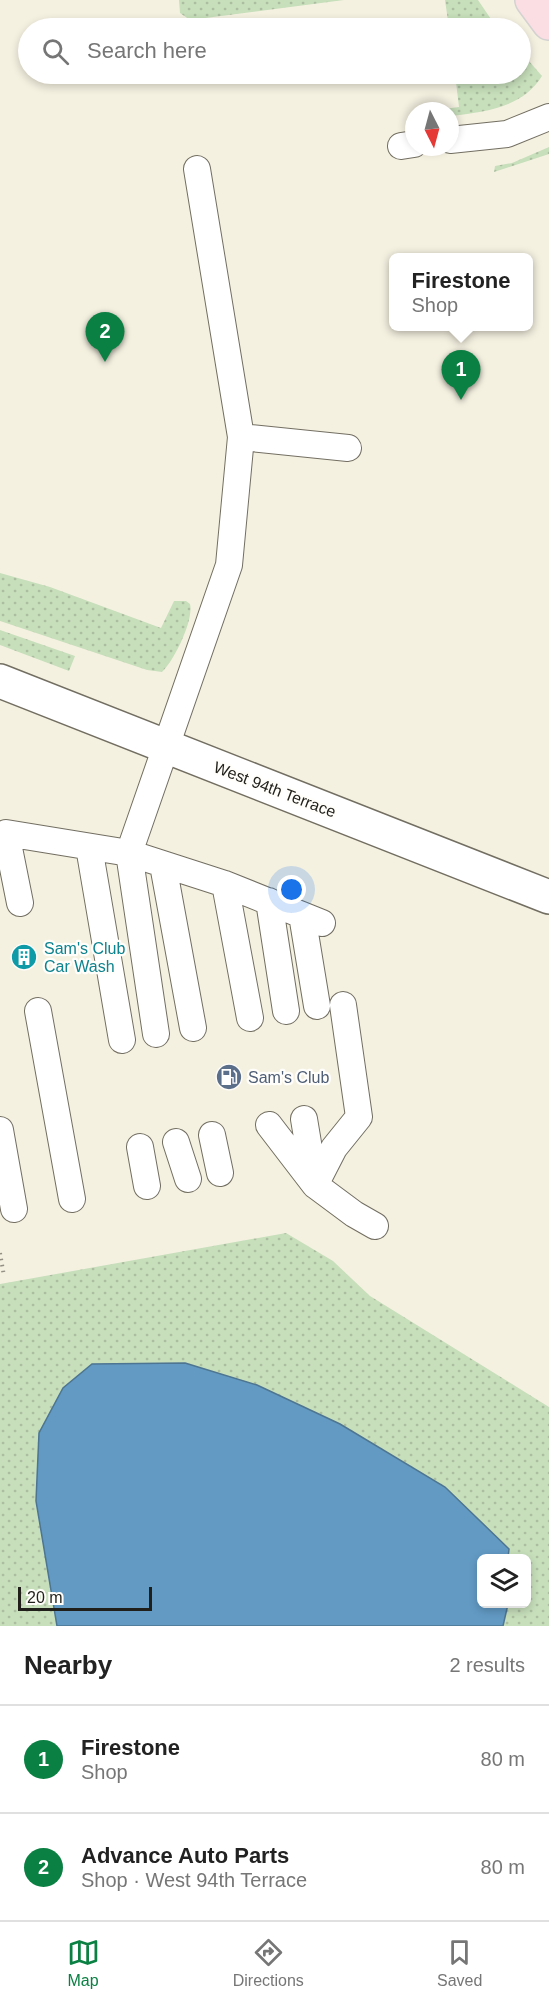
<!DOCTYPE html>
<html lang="en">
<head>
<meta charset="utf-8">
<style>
  :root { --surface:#fff; --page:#f2f2f2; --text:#222; --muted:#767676; --line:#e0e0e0; --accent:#0b8043 }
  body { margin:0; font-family:Arial,sans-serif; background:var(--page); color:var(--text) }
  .controls { position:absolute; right:18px; bottom:18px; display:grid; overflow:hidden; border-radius:9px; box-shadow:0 3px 9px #0003 }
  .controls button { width:54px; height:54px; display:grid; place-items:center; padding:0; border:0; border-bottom:2px solid var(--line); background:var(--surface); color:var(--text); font:30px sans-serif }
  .compass { position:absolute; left:405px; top:102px; width:54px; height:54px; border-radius:50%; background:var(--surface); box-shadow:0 3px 9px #0003; rotate:174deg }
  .scale { position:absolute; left:18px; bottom:15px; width:134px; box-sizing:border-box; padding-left:6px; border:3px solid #211f19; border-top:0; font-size:16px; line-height:21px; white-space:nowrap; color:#211f19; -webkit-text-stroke:4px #fffefb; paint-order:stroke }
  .you { position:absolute; left:292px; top:890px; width:21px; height:21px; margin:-15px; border:4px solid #fff; border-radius:50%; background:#1a73e8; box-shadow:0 0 0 9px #1a73e833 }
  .badge { display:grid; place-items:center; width:39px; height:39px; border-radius:50%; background:var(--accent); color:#fff; font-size:20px; font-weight:700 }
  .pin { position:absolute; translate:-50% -50px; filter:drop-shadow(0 2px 3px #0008) }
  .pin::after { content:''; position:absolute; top:32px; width:21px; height:18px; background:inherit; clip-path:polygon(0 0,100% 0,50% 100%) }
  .popup { position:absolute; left:389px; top:253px; width:144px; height:78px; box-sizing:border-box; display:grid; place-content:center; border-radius:9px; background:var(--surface); filter:drop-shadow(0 2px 4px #0005); font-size:20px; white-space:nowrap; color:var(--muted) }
  .popup b { font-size:22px; color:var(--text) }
  .popup::after { content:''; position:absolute; left:50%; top:100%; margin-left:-12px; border:12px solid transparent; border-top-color:var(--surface) }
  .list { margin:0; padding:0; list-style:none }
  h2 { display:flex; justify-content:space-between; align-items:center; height:78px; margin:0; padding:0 24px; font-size:26px }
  h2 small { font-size:20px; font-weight:400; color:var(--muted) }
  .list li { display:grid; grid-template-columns:39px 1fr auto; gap:18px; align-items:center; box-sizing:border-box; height:108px; padding:0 24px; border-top:2px solid var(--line) }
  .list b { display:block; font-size:22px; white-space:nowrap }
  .list p { margin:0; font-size:20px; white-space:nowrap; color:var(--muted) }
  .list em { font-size:20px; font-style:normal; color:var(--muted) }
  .icon { flex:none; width:33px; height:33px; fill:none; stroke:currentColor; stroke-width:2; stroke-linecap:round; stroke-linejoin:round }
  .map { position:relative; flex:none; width:549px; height:1626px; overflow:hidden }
  .search { position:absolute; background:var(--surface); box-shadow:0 3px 9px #0003; left:18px; right:18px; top:18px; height:66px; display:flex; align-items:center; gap:15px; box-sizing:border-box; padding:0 21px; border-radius:33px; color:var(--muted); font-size:22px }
  .sheet { height:294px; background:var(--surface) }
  nav { display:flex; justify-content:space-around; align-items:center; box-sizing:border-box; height:84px; border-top:2px solid var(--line); background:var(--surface); font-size:16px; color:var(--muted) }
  nav a { display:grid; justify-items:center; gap:3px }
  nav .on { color:var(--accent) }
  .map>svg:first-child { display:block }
</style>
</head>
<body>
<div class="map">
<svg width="549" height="1626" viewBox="0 0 549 1626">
  <defs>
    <pattern id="green-dots" width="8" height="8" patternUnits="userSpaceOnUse" patternTransform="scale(1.5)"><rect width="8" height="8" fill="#c7dfbb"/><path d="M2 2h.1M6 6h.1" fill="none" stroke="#abbfa0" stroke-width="1.8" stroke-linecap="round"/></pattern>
  </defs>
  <rect width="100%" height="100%" fill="#f5f1e1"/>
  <path fill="url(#green-dots)" fill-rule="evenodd" d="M179,0H344L190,20L180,13Z
    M445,0H478L497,28H449Z
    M521,52L542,76C522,108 485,112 450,116V111H428L459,107L455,74H520Z
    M549,147V154L494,172L495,166L512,163Z
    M0,573L50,587L161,628L174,601H186L190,604C194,620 174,661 162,672L147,670L0,621Z
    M0,630L75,656L69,671L0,645Z
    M286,1233L333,1261L370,1296L549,1407V1626H0V1284ZM482,1558H526V1604H482Z"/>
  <path fill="#629ac4" stroke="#4e7591" stroke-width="1.5" d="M185,1363L257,1385L340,1424L445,1487L509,1549L508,1558H482V1604H508L503,1626H57L36,1501L39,1433L63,1388L92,1364Z"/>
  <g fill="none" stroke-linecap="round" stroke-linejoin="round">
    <g stroke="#726e61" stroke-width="28">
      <path id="lane" d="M450,140L507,134L549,117
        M401,146L414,144
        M241,437L348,448
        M89,847L122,1040
        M163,865L193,1028
        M225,884L250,1018
        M269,901L286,1011
        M20,903L6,833L129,853L225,884L322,923
        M302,915L317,1006
        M38,1011L72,1199
        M156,1034L129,853L229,565L241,437L197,169
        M304,1119L315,1185L354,1214L375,1226
        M269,1125L315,1185L334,1148L359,1117L343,1005
        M0,1130L14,1209
        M212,1135L220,1173
        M176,1142L188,1179
        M140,1147L147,1186"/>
    </g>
    <g stroke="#726e61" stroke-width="36">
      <path id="street" d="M0,681L549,897"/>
    </g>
    <g stroke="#d3d2d1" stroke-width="36">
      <path id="primary" d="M532,0L549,23"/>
    </g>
    <path stroke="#939084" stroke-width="4" stroke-dasharray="1.5 4.5" stroke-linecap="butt" d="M0,1253L4,1276"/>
    <use href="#lane" stroke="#fff" stroke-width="26"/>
    <use href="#street" stroke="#fff" stroke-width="33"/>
    <use href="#primary" stroke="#fadee4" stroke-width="33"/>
  </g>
  <defs>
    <g id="building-disc" transform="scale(1.35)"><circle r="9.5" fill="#0f9aa8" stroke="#fffefb"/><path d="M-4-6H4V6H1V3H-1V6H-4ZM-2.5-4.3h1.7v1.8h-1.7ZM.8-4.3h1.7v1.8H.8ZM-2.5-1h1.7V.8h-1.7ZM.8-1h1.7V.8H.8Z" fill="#fff"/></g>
    <g id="fuel-disc" transform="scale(1.35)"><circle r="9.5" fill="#5c6f8a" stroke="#fffefb"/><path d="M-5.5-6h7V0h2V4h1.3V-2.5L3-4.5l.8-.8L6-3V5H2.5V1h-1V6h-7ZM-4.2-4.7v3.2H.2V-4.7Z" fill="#fff"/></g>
  </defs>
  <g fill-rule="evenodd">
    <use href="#building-disc" x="24" y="957"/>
    <use href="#fuel-disc" x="229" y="1077"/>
  </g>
  <g text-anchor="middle" stroke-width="4.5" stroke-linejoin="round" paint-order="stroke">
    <g font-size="16" fill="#211f19" stroke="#fffefb">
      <text transform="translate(275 789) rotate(21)" y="6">West 94th Terrace</text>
    </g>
    <g font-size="16" fill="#0d838f" stroke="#fffefb" text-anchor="start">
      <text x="44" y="954">Sam's Club<tspan x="44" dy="18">Car Wash</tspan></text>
    </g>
    <g font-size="16" fill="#4e5e75" stroke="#fffefb" text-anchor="start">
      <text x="248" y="1083">Sam's Club</text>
    </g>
  </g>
</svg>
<div class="controls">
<button><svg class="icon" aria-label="layers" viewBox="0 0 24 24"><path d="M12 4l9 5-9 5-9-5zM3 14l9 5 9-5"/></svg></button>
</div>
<svg class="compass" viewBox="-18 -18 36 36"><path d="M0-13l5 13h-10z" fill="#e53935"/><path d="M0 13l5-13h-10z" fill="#767676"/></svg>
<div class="scale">20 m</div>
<div class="you"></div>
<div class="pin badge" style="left:461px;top:400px">1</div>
<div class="popup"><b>Firestone</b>Shop</div>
<div class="pin badge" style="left:105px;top:362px">2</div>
<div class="search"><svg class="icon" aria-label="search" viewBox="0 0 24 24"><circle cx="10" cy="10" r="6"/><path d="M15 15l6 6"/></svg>Search here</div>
</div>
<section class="sheet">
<h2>Nearby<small>2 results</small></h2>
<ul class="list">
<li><span class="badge">1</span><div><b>Firestone</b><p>Shop</p></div><em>80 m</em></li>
<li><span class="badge">2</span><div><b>Advance Auto Parts</b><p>Shop · West 94th Terrace</p></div><em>80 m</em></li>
</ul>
</section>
<nav>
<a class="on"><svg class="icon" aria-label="map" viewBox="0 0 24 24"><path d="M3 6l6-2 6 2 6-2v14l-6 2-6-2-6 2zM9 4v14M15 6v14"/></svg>Map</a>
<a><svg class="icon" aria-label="directions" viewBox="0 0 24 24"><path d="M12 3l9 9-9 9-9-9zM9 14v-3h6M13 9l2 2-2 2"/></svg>Directions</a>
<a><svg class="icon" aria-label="saved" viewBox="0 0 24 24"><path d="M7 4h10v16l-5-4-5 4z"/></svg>Saved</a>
</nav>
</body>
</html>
